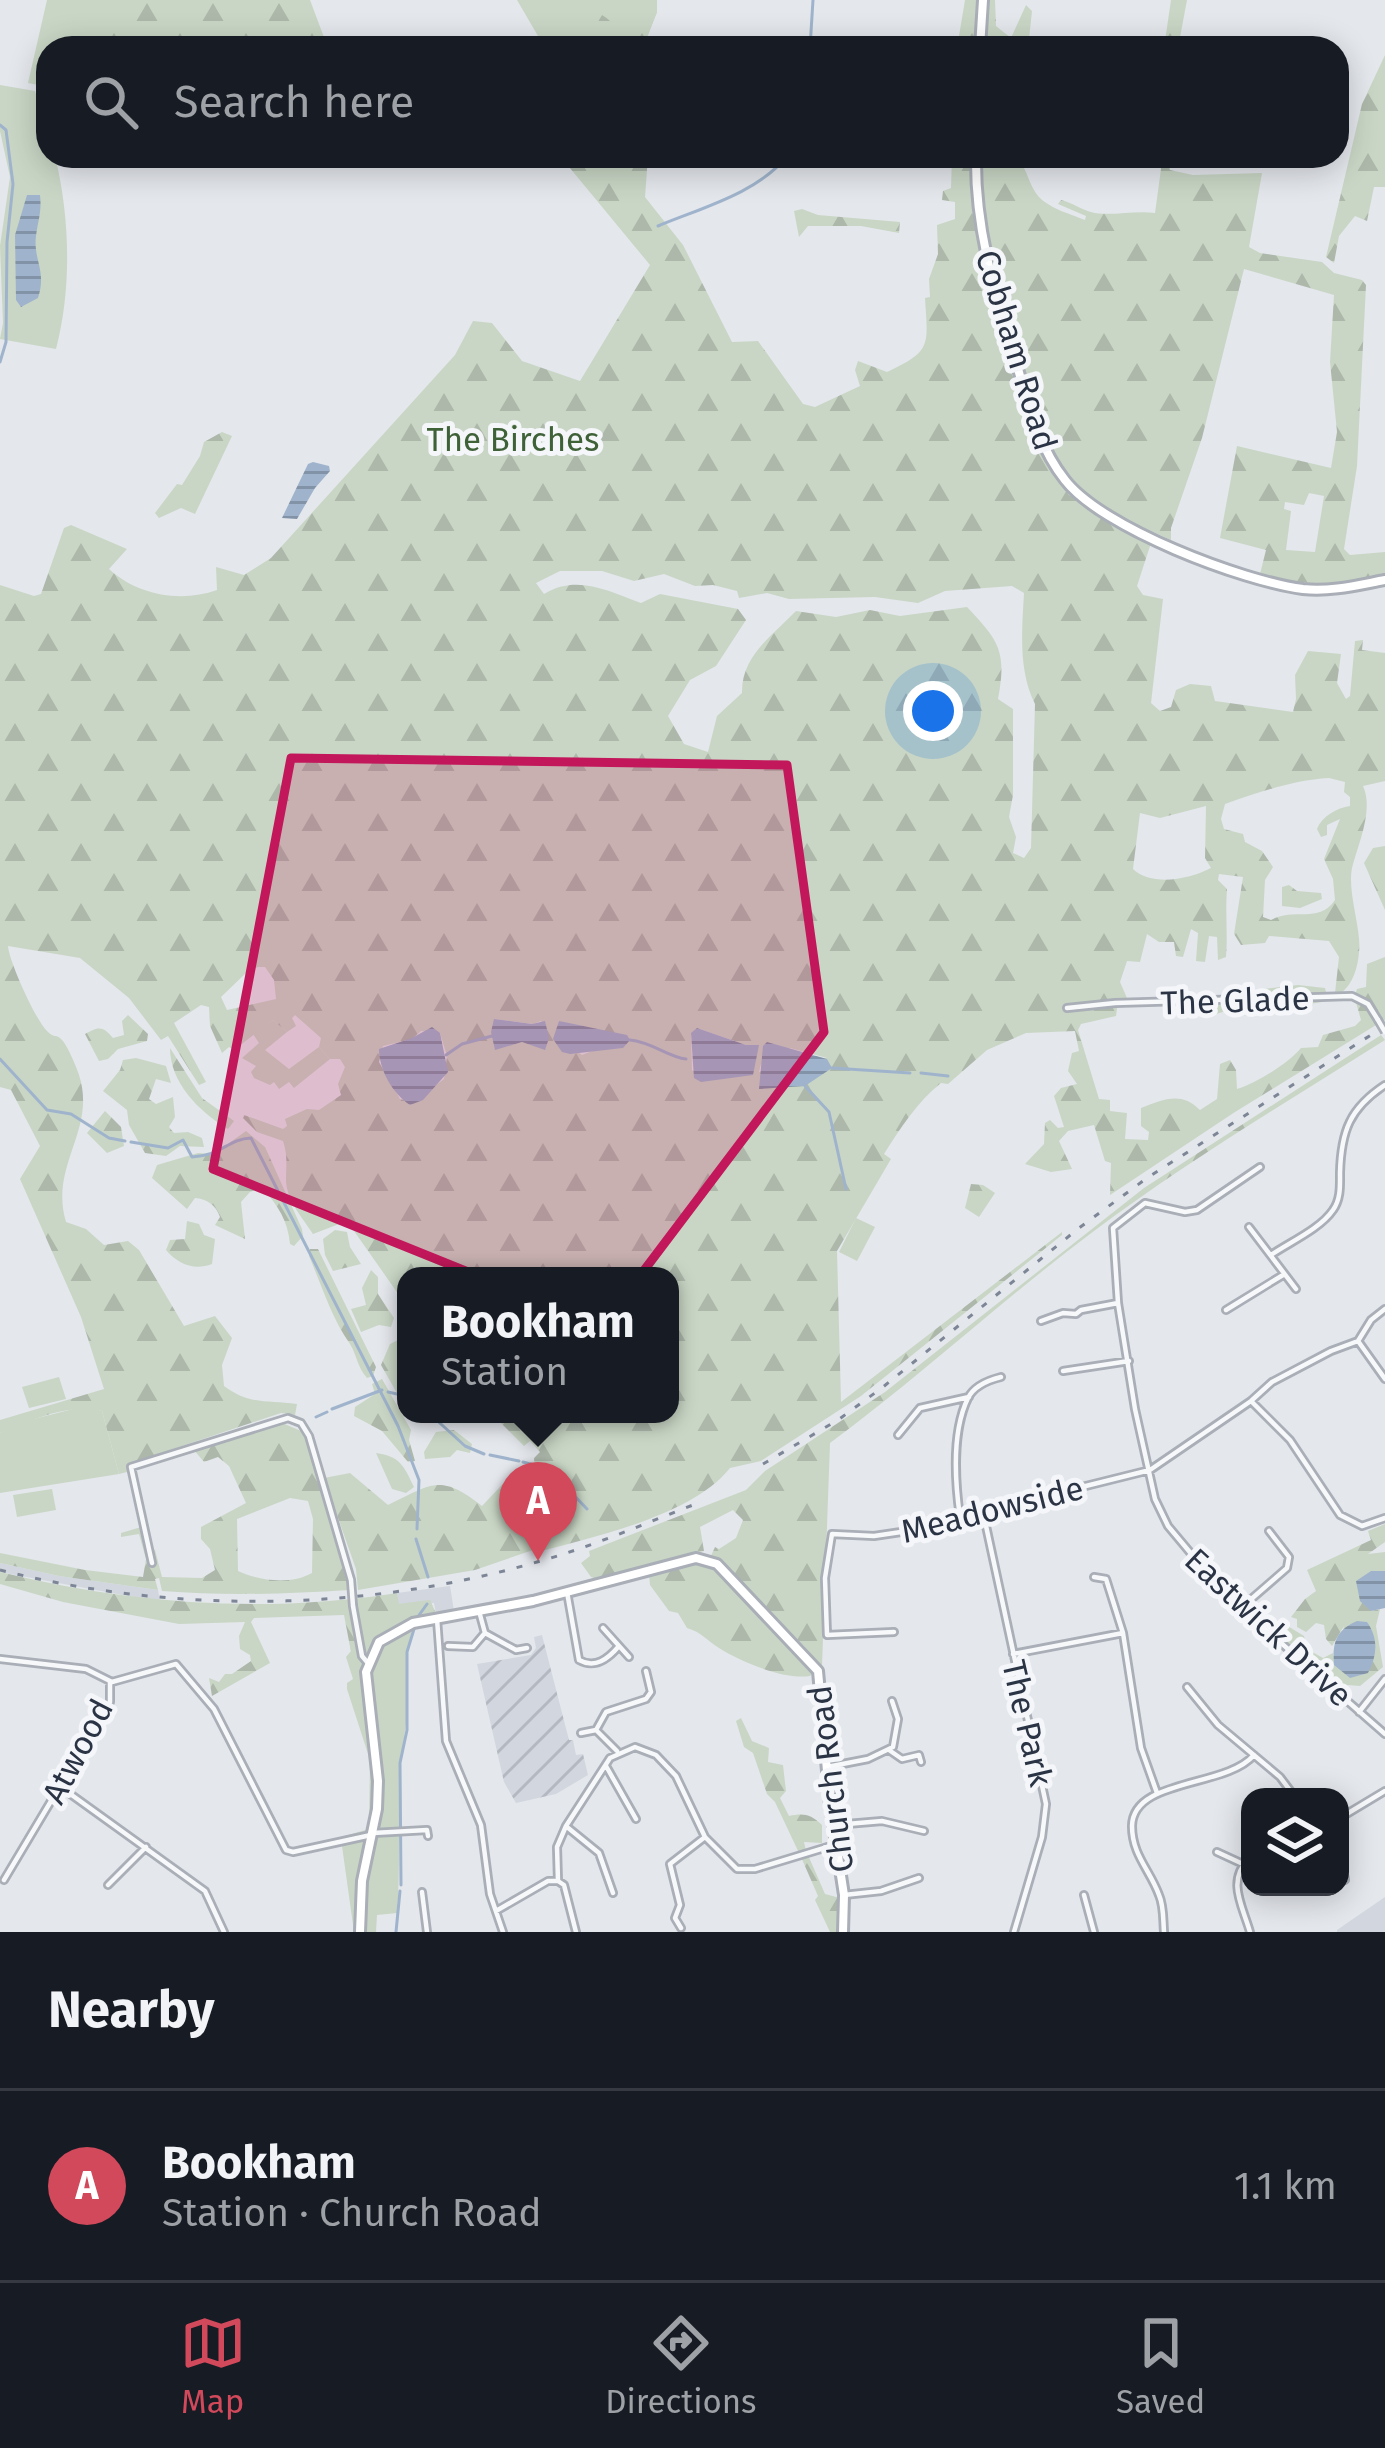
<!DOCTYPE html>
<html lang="en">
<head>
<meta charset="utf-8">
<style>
  :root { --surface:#171b24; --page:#20242c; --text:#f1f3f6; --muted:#9ea1a6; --line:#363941; --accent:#d1495b }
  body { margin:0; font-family:"Fira Sans",sans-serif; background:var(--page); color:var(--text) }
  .controls { position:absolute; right:36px; bottom:36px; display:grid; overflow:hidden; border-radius:24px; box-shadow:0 6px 30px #0003 }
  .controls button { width:108px; height:108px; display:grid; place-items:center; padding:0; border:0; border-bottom:3px solid var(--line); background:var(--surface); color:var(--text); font:60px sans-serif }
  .you { position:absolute; left:933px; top:711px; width:42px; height:42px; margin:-30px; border:9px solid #fff; border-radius:50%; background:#1a73e8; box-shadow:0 0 0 18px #1a73e833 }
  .badge { display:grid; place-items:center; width:78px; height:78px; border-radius:50%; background:var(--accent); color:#fff; font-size:39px; font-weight:700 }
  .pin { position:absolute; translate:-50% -99px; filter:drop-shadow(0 3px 6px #0008) }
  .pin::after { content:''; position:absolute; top:63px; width:42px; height:36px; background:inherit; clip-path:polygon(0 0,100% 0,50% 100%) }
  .popup { position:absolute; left:397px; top:1267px; width:282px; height:156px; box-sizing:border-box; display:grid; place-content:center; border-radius:24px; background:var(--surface); filter:drop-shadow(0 3px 9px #0005); font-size:39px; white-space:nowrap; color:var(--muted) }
  .popup b { font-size:45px; color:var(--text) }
  .popup::after { content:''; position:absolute; left:50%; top:100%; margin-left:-24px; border:24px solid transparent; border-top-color:var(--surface) }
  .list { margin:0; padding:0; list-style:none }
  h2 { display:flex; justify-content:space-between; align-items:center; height:156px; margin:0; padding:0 48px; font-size:51px }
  h2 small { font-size:39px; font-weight:400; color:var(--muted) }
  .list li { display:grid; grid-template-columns:78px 1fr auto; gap:36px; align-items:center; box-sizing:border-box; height:192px; padding:0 48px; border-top:3px solid var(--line) }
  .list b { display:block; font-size:45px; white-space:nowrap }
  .list p { margin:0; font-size:39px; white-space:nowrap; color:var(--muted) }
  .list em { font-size:39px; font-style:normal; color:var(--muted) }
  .icon { flex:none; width:66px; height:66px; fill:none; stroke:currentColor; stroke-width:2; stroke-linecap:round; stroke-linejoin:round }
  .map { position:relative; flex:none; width:1385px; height:1932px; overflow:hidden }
  .search { position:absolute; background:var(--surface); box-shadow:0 6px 30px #0003; left:36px; right:36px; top:36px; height:132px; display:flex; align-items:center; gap:30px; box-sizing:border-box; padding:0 42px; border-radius:36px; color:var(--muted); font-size:45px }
  .sheet { height:348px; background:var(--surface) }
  nav { display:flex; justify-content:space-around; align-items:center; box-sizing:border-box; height:168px; border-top:3px solid var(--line); background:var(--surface); font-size:33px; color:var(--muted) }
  nav a { display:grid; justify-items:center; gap:6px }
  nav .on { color:var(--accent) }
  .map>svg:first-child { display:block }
</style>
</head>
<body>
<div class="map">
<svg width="1385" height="1932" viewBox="0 0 1385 1932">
  <defs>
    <pattern id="industrial-furrows" width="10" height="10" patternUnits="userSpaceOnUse" patternTransform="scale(3)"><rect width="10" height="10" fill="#d2d6de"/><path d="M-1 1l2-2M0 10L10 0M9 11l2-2" fill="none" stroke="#b4b8c0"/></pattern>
    <pattern id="forest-firs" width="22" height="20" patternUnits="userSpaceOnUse" patternTransform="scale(3)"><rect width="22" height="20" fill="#c9d6c5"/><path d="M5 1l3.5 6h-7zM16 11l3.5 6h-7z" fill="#adb8ab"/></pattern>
    <pattern id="water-rules" width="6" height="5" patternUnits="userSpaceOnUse" patternTransform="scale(3)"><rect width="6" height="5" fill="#9fb4cc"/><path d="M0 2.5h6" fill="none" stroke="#8293a7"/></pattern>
  </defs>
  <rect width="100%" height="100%" fill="#e4e7ec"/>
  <path fill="#d2d6de" d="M0,1563L59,1576L158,1590L160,1602L0,1572Z
    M450,1586L454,1611L436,1614L434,1603L398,1604L397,1593Z
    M1385,1897V1932H1337V1930Z"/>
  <path fill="url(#industrial-furrows)" d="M542,1635L569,1740H573L576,1755L583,1754L588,1775L556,1794L516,1803L504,1782L477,1664L531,1655L536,1648L534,1637Z"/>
  <path fill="#c9d6c5" d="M47,0H161L153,48H48V87L28,83Z
    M517,0H657V12L643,48H545Z
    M0,85L35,91L48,134V156H55C70,217 72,288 56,349L0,339L3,323L0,246L10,177L0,131Z
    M273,1020L287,1032L265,1050L289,1069L319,1047L330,1059L294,1088L289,1082L279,1089L274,1082L270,1085L254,1078L251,1072L256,1066L242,1058L259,1043L253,1034Z
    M856,1218L875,1227L857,1261L839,1252Z
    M59,1377L66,1399L29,1408L22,1387Z
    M85,1406L102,1411L119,1474L0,1493V1433L22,1422Z
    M52,1489L56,1510L17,1517L13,1495Z
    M343,1600L362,1609L430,1600L436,1614L413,1627C400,1667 411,1694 405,1731C395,1791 402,1852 397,1913L377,1915L376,1932H354L342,1846L341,1837L369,1829L370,1760L347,1689V1683L353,1679L346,1657L351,1651Z"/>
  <path fill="url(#forest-firs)" fill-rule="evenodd" d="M115,0H310L328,48H49L79,47L96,36Z
    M632,0H648L657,12L647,37L637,36L624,11Z
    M965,0H980L977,48H957Z
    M985,0H995L996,26L1011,38L1026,5L1032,11L1028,48H983Z
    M1171,0H1187L1178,48H1164Z
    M594,11C610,17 615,29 633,37L636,48H612L590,15Z
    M1385,55V187H1374L1367,221L1355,216L1339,236L1334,263L1326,257L1362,104Z
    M560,156H648L645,197L683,245L732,342L758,341L803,404L815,407L860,386L855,370L858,361L887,372C932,351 928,346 925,298L930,297L929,279L938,254L937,225L955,219V202L942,200L943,191L951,188L952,156H974L977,235L989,292L1046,461L1069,495L1151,543L1137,586L1143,595L1163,599L1151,703L1160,711L1171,707L1176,690L1190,684L1211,686L1215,701L1293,712L1296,699L1295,675L1308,651L1341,654L1337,683L1346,699L1350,696L1355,641L1363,640L1362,650L1385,653V781L1363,786C1374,810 1358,844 1352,868C1347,892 1362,931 1359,952C1358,967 1353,984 1341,993H1335L1339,957L1329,941L1269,936L1265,943L1241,945L1234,934L1243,877L1219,874L1218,880L1227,889C1225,913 1228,933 1226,957L1218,960L1217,937L1209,936L1205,962L1196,961L1198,933L1191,929L1183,957L1176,956L1174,942H1159L1147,934L1140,962L1127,961L1120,982L1127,998L1118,1001L1116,1016L1081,1024L1078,1030L1099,1099L1110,1100V1111L1127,1113L1125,1139L1148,1140L1149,1132L1141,1126V1108C1163,1099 1182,1091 1200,1110L1217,1099L1220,1064L1230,1060L1236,1070L1237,1089C1256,1083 1289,1063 1301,1048L1318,1047L1323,1035L1355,1026L1361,1020L1355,999L1369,1008L1376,1025L1235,1112L1110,1195L1111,1163L1105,1161L1094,1125L1068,1131L1059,1141L1072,1169L1051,1172L1025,1164L1044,1144L1045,1123L1050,1120L1058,1128L1064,1127L1054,1096L1061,1088L1077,1084L1068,1071L1072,1053L1079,1051L1075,1031L1026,1033L987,1050L948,1084L941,1083C917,1102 900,1129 884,1154L891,1159L837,1251L841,1402L1062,1232V1235L861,1396L761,1461L730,1468C692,1516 593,1537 534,1553L533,1550L475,1570L358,1590L356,1569L324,1478L350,1473L388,1505C432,1484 440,1473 482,1506L514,1472L531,1481L535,1472L534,1458L540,1452L530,1441L524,1446L492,1414H670V1276H406V1305L347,1221L313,1234C302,1217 287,1201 286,1181C286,1165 288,1156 283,1141L257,1132L243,1118L244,1115L283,1129L287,1126L285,1119L307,1109L319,1110L341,1095L338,1084L345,1067L340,1059H330L319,1047L321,1038L295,1015L292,1018L296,1026L287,1032L273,1020L234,1050L229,1047L222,1053L210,1026L209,1007L201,1005L174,1023L206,1082L199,1085L168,1036L161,1040L129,998L80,958L8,946C9,961 35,1019 47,1031C56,1040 55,1032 63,1041C69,1049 76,1066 79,1075C97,1130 49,1165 66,1222L86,1229L104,1245L128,1241L139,1250L184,1326L215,1316L232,1338L222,1365L224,1386C249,1405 268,1400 297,1404L295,1415L281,1413L128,1464L127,1472L119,1474L102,1411C68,1402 31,1421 0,1433V1420L104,1389L81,1317L20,1179L40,1146L11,1090L0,1087V585L34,596L41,594L64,528L71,525L127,549L109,569C137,595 181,603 217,590L216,567L244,575L271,558L455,355L473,321L492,323L522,361L580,381L650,265ZM560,571H602L634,581L664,574L695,586L713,585L737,591L739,598L767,593L789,599L875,597L918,603L945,591L1012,586L1024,593C1022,630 1018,670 1035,704L1031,848L1024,858L1013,853L1016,837L1009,817L1013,795V709L998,699C1007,651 999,641 967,607L900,616L870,610L836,617L796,611C773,635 741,656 742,693L717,716L708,752L684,744L668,716L690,680L716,666L746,620L738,609L660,594L641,603C608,591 577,574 544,594L536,583ZM1329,778L1345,782L1344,792L1350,797V806C1337,808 1322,816 1317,829L1321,837L1327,835V825L1340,819L1324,859L1333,879L1335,900C1319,924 1293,907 1271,920L1263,917L1265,880L1273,867L1262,851L1245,842L1243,834L1224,829L1221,819L1225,804C1260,792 1293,780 1329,778ZM1206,806L1205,858L1211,868C1190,879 1152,887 1133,869L1140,813L1160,818ZM258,967H265L274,980L276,999L227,1010L221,997L247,972ZM494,1019L533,1024L541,1021L547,1034L545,1049L522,1042L495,1049ZM559,1021L623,1048L597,1049L582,1055L556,1037ZM697,1028L746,1045L692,1071L691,1034ZM421,1031L440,1033L447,1056L444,1079L414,1102L400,1099L379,1062L383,1046L412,1039ZM790,1048L827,1058L759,1072L761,1064Z
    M980,156H1014C1027,167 1026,176 1034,190C1043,207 1068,213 1085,220L1086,216L1058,204L1061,200C1073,203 1080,209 1091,212C1108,217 1134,210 1155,213L1161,169L1157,156H1166L1170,170L1193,175L1262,173L1249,247L1260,253L1322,262L1334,273L1362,280L1366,285L1357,466L1344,549L1350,555L1385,552V578C1342,588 1303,585 1260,574L1266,550L1220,538L1237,446L1331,468L1337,432L1330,362L1334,295L1244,269L1202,438L1171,528V540C1136,524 1095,510 1069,480C1044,450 1033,408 1022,371C999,299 980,232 980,156ZM1309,493L1324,496L1315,552L1286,550L1291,511L1284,509L1285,502L1304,505Z
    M802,209L818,215L900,222L899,233L861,226H808L799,237L794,211Z
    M222,432L232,436L195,514L181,508L159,518L155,513L177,484L182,485L200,456L204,442Z
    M1385,846V910L1364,863L1373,848Z
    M1289,885L1297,891L1321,893L1322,899L1300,908L1282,906V887Z
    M1385,957V1020L1383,1022L1370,1001L1355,995L1357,989L1366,987L1367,964Z
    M1298,985L1325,988L1328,1001L1274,1010L1261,1004L1264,989Z
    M1253,1002L1252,1016L1233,1014L1230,1009C1206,1019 1202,1017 1179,1007L1183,1003Z
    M128,1015L148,1034L147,1041L118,1049L108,1059L99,1061L85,1034C99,1026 103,1026 113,1038L124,1035L122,1021Z
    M1381,1035L1385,1040C1287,1102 1187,1161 1094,1231C1003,1299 921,1376 830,1443L822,1666L819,1667L804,1646L711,1556L715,1547L719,1549L736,1538L743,1520L733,1510L700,1527L704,1551L597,1579L591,1577L581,1563L590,1556L589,1551L746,1490L765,1471L885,1392L1144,1188Z
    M170,1048L202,1098L234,1121L228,1129C198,1111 170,1082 170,1048Z
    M136,1058L166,1066L171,1083L156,1079L149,1099L156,1104L173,1097L175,1117L169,1127L174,1133L188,1132L202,1138L204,1147L180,1146L166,1156L145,1153L129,1125L127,1110L103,1091L120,1070L123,1060Z
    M105,1111L121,1127L124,1146L107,1153L87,1133Z
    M246,1131L265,1147L302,1229L303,1236L294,1246L290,1244C288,1221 278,1205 262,1188L250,1192L241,1202L245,1239L215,1225L220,1217C216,1205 207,1199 195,1198L187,1209L152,1178L157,1165L198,1153L214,1154Z
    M971,1184L983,1185L995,1193L979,1217L965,1208Z
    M187,1221L199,1224L204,1235L215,1239L212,1264C194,1271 178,1264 166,1250L170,1240L185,1239Z
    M335,1230L347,1232L350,1247L361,1264L333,1271L325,1255L323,1239Z
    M310,1249H318L376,1367L373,1376L367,1378C357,1367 357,1355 350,1344C331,1317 322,1286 309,1256Z
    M371,1270L378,1277V1294L394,1318L391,1327L379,1325L361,1332L351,1309L366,1305L362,1288Z
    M404,1337L406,1340V1409L381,1365L390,1344Z
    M382,1379L411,1430L409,1440L415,1461L408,1462L382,1431L354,1416L355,1407L375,1394L372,1384Z
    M280,1422L301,1431L306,1440L349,1590C286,1594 225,1596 162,1591L159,1578L155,1579L158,1590L59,1576L0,1563V1553L85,1570L143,1577L146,1559L139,1534L121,1537V1533L141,1527L146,1545L155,1550L162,1577L202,1578L215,1570L210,1549L201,1539V1527L246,1503L229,1466L218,1457L204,1462L194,1450ZM290,1498L308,1501L313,1519L312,1573C291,1585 259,1581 238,1571L237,1519Z
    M454,1430L472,1444L470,1453L457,1450L450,1457L425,1459L424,1452L436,1432Z
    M376,1453C400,1456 404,1466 414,1487L406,1493L392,1489Z
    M1385,1524V1542L1368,1554L1385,1552V1571H1371V1611L1380,1609L1376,1626L1383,1667L1360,1686L1348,1685L1343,1691L1278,1635L1286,1625L1304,1636L1307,1649L1323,1658L1333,1653L1334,1665L1344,1626L1332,1646L1326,1639L1324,1625L1316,1623L1306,1632L1297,1627V1619L1291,1617L1305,1599L1316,1591L1307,1570L1371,1540L1368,1531Z
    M701,1563L720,1572L814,1672L810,1676C784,1680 741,1662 719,1648C706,1640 703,1633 687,1628L678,1613L669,1611L650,1585L649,1573Z
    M0,1572C131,1604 263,1614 397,1593L399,1604L430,1600L436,1614L393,1627L357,1659L351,1652L344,1615L254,1618L251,1622L270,1663L212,1696L209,1678L219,1682L225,1674H232L251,1661L250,1655L240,1649L239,1636L245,1622L179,1624L63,1602L0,1584Z
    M741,1718L752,1741L769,1748L768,1762L783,1765L786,1791L780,1798L789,1816C804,1813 810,1814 822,1825V1843L804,1842L806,1851L799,1853L775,1802L767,1794L753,1753L744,1747L736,1721Z
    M808,1855L825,1894L840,1898L838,1932H830L815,1900L818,1896L801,1857Z"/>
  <path fill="url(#water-rules)" d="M27,195H40C42,211 38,221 36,236C33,260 47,270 38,298L21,307L16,300L15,235Z
    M313,462L329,466L330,471L315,488L297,519L282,518L308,464Z
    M494,1019L532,1024L545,1021L549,1038L545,1050L522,1042L495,1050L491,1032Z
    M559,1021L627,1035L630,1040L623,1048L570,1054L562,1052L553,1039Z
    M432,1027L440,1033L448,1072L423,1100L410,1105C393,1094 379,1070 379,1049L412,1038Z
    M697,1028L746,1045H759L753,1075L701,1082L694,1078L691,1033Z
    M767,1042L827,1059L832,1068L805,1086L759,1089L763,1046Z
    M1371,1571H1385V1608L1371,1611L1360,1601L1356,1581Z
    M1357,1621L1367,1622C1379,1639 1377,1656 1368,1673L1350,1678L1334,1665C1332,1643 1336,1630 1357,1621Z"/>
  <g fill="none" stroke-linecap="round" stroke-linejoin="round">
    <path stroke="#9fb4cc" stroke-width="3" d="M810,48L813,0
      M0,125L6,130L13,184L7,242L6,342L0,362
      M658,226C701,208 758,193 787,156
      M630,1040C652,1042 668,1057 686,1059
      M446,1055L462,1044L492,1036
      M0,1059L47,1110L71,1114L109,1138L125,1141
      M832,1068L910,1073
      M921,1073L948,1076
      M805,1086L829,1112L846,1189
      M131,1142L168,1148L183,1140L192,1157C221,1156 228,1139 251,1138L398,1426L419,1480L417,1529
      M388,1392L406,1396
      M332,1409L382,1390
      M430,1414L465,1446L484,1454
      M316,1417L327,1412
      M490,1455L519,1461
      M523,1462L549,1469L587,1509
      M416,1539L428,1577
      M417,1618L427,1604
      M401,1885L400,1763L407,1730V1652L414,1629
      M396,1932L400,1891"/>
    <g stroke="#a9aeb7" stroke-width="10">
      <path id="street" d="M1067,1008L1115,1003L1352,996L1368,1004L1378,1020
        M1260,1167L1197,1210L1185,1212L1145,1203L1113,1228L1118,1303L1135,1409L1155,1499L1168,1526L1224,1593L1385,1734
        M1249,1227L1296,1289
        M1271,1255C1290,1242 1320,1229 1333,1210C1341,1199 1340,1185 1340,1173C1341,1131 1350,1108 1385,1085
        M1226,1310L1283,1275
        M1041,1321L1063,1313L1076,1314L1081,1310L1118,1303
        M1358,1341L1385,1379
        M1358,1341L1371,1320L1385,1309
        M1063,1371L1129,1361
        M1251,1401L1290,1440L1340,1515L1362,1526L1385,1518
        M898,1435L920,1408L969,1397
        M983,1512L1046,1804L1042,1837L1014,1932
        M960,1517C955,1482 952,1431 968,1398C974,1386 989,1380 1001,1377
        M152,1563L131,1467L288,1418L301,1423L309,1436L351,1580
        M1094,1577L1106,1579L1123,1633L1141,1748L1157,1793
        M567,1592L579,1660C595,1669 608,1659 619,1646
        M353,1606L362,1656L367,1662
        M1241,1608L1287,1568L1289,1557L1269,1531
        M479,1611L485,1633L516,1650L527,1648
        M437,1619L446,1741L481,1825L490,1894L503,1932
        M603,1628L629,1657
        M894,1632L827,1635L825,1578L832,1534L874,1536L901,1532L1150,1470L1251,1401L1272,1382L1331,1351L1358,1341
        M448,1646L473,1647L484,1634
        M1013,1654L1123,1633
        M0,1659L86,1669L112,1682L176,1664L214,1709L286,1850L293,1852L371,1835
        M1187,1687L1218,1725L1280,1777L1295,1797
        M1359,1712L1385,1679
        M581,1733L596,1730
        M889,1750L902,1759L919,1755L921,1762
        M617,1751L596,1730L606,1712L646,1699L651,1692L646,1671
        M606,1766L636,1819
        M827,1767L868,1759L893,1747L898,1719L892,1701
        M62,1788L205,1891L224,1932
        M1340,1818L1385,1791
        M835,1825L882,1821L924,1831
        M567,1827L599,1853L613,1893
        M373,1833L427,1830L428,1836
        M1217,1852L1243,1864
        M1340,1853L1345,1880
        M4,1880L110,1702V1682
        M558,1881L557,1847L566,1826L610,1758L635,1747L656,1755L676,1776L705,1837L737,1869H755L834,1845
        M108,1885L146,1847
        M422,1892L427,1932
        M844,1895L881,1891L919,1878
        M1084,1895L1094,1932
        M496,1911L548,1881H558L564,1885L576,1932
        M681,1928L675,1918L680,1905L670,1864L705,1837
        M1164,1932C1163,1920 1164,1906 1159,1895C1150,1870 1132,1855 1132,1826C1133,1778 1226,1788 1254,1755
        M1250,1932C1242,1904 1226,1881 1250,1857"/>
    </g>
    <g stroke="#a9aeb7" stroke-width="14">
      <path id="secondary" d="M980,48L983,0
        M976,156C975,229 995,294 1016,362C1028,403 1038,446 1065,480C1102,528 1242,581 1303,589C1331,592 1358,585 1385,580
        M360,1932L362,1881L377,1809L378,1781L366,1672L379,1642L413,1623L533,1601L696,1558L717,1564L818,1671L830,1804L844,1895L843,1932"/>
    </g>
    <use href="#street" stroke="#f7f8fa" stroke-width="4.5"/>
    <use href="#secondary" stroke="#fff" stroke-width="8"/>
    <path stroke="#7d8696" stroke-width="3" stroke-dasharray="6 12" stroke-linecap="butt" d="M763,1464L838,1420L883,1387L1079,1228L1147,1178L1385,1026
      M0,1570C174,1614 364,1612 537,1562C591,1547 641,1525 693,1505"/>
    <g stroke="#a9aeb7" stroke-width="10" stroke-linecap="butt">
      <path id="street-bridge" d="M1378,1020L1385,1032
        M351,1580L353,1606"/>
    </g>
    <use href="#street-bridge" stroke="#f7f8fa" stroke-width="4.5"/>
  </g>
  <path fill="#c2185b" fill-opacity="0.2" stroke="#c2185b" stroke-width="9" stroke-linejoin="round" d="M291,758L787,765L824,1032L602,1326L213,1169Z"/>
  <g text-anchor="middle" stroke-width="10" stroke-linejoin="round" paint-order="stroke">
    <g font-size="33" fill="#2b3445" stroke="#f4f6f9">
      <text transform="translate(1017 350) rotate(73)" y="12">Cobham Road</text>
      <text transform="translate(1235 1000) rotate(-2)" y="12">The Glade</text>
      <text transform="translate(992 1509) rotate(-14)" y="12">Meadowside</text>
      <text transform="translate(1269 1627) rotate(43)" y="12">Eastwick Drive</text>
      <text transform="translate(1028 1723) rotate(77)" y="12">The Park</text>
      <text transform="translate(77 1751) rotate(-62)" y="12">Atwood</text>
      <text transform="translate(830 1779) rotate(-97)" y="12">Church Road</text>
    </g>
    <g font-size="33" fill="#3f6138" stroke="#f4f6f9">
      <text x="513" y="451">The Birches</text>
    </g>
  </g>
</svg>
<div class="controls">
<button><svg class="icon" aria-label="layers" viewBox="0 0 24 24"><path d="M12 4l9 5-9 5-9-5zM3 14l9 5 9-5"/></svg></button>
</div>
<div class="you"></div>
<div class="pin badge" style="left:538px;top:1561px">A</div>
<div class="popup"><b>Bookham</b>Station</div>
<div class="search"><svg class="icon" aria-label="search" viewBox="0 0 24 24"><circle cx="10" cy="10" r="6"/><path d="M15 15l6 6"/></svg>Search here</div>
</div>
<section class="sheet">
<h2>Nearby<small></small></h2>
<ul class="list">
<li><span class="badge">A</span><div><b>Bookham</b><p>Station · Church Road</p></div><em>1.1 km</em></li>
</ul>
</section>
<nav>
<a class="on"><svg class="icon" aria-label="map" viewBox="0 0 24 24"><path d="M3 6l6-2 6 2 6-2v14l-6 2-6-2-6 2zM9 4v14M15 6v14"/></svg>Map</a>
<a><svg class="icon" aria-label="directions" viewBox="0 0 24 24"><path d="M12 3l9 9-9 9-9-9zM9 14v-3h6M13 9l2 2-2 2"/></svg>Directions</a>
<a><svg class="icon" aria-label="saved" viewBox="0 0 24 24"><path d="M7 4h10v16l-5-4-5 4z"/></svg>Saved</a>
</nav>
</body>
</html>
